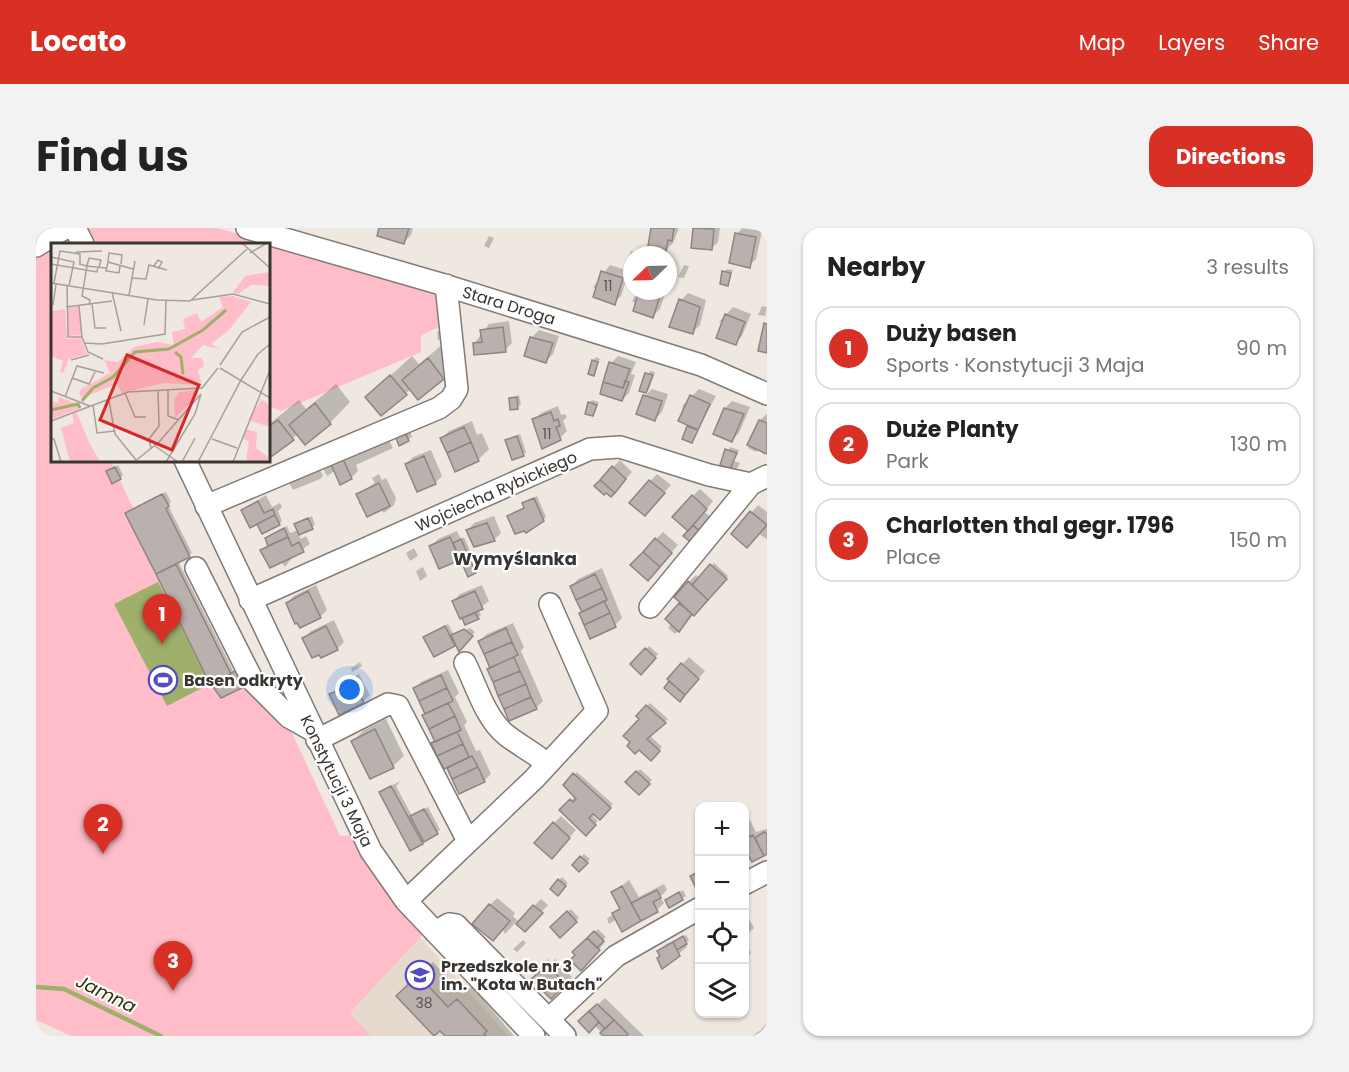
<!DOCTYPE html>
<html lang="en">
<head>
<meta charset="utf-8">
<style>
  :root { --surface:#fff; --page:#f2f2f2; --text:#222; --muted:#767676; --line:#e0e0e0; --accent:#d93025 }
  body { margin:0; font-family:Poppins,sans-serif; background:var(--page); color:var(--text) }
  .controls { position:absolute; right:18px; bottom:18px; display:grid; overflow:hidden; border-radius:12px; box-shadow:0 2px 4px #0004 }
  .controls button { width:54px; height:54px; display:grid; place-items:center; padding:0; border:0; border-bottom:2px solid var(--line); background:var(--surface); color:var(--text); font:30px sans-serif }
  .compass { position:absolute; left:587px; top:18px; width:54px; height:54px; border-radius:50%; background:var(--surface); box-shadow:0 2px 4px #0004; rotate:247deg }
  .you { position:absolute; left:314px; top:462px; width:21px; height:21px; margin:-15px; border:4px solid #fff; border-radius:50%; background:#1a73e8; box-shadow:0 0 0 9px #1a73e833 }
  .badge { display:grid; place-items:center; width:39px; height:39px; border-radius:50%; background:var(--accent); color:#fff; font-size:20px; font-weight:700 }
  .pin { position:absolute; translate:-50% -50px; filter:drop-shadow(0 2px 3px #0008) }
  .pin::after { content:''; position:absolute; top:32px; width:21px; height:18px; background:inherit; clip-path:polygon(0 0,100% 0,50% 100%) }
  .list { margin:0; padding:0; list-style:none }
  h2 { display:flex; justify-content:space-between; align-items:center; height:78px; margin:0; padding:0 24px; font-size:26px }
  h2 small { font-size:20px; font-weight:400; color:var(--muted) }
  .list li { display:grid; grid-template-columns:39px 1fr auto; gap:18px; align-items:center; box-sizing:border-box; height:84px; margin:0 12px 12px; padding:0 12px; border:2px solid var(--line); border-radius:18px }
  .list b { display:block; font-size:22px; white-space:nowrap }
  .list p { margin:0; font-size:20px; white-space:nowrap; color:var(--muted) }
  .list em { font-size:20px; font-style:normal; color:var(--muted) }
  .icon { flex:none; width:33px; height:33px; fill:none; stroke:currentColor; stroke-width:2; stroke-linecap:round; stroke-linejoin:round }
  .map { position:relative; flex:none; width:731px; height:808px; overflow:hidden; border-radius:18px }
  header { display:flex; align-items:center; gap:36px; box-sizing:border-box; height:84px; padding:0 30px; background:var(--accent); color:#fff }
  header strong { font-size:28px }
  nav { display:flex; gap:33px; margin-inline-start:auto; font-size:21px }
  .intro { display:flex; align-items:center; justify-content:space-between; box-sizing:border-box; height:144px; padding:0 36px }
  h1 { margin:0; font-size:42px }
  .button { padding:15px 27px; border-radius:18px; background:var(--accent); color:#fff; font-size:21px; font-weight:700 }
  main { display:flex; gap:36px; padding:0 36px }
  aside { flex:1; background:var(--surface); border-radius:18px; box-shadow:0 2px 4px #0004 }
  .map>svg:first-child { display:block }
</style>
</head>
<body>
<header>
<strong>Locato</strong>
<nav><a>Map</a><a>Layers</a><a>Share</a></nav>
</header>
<div class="intro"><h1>Find us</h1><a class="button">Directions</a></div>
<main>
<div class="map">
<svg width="731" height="808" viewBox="0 0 731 808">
  <rect width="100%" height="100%" fill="#efe8e1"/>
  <path fill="#e6dace" d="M384,709L472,808H335L314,785Z"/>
  <path fill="#ffbdc9" d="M0,0H9L18,14L16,232L75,233L97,280L89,285L120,346L195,446L256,505L304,608L318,607L389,704L314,785L335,808H35L0,792Z
    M51,0H181L392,60L402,71L408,96L385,108V124L245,183L233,178L232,16H59Z"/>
  <path fill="#9fb06b" d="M122,354L174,456L131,478L78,376Z"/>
  <path fill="#0003" d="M345,0H377L375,7L368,14Z
    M616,0H643L637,15L630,22Z
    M658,0H684L682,14L675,21L656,19Z
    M706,0L726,3L720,31L713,38L701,6Z
    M453,8L458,10L453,20L448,18Z
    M595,23L602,25V27H596V37L590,36Z
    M574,37L593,43L585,68L578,75L557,59Z
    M648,37L653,38L648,50L642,49Z
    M691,41L697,42L691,56L688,44Z
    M602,63H630L624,81L617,88L596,73Z
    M652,65L670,72L664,97L657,104L645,72Z
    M726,78L731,79L729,88L722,87Z
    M697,79L715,86L706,108L699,115L687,95L683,94Z
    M473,93L476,115L469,122L438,116L453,96Z
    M411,100V109L428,129L382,170L375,161L346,186L331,169L376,128L383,136L413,111L402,112L401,104Z
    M503,102L523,108L517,126L510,133L496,109Z
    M582,128L600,134L595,146L599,147L593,165L586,172L575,135Z
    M560,129L564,131L558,146L557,133Z
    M614,143L619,144L612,164L605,162Z
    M300,156L314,174L294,195L262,206L232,229V197L263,172L270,181Z
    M616,161L632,166L626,184L619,191L609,168Z
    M663,161L680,168L655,214L648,210L654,197L644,193L647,177Z
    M483,167L485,176L482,179L474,171Z
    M556,172L563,174L557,186L553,175Z
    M696,173L714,179L703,205L696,212L689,180Z
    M522,178L525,187L529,186L531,189L527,193L531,203L524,210L498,192L505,185Z
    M731,186V225L728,227L723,221L720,224L712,220L724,192Z
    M436,193L441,207L446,205L453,221L442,232L406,210L413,203Z
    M374,203L376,209L364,216L362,210Z
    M484,206L490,224L487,227L471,212Z
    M353,212L357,220L320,237L322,243L315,250L299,243L291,248L287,240L314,225L316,230L321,225Z
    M694,219L703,222L698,233L704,235L700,242L686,237Z
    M395,222L406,248L399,255L370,236L377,229Z
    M584,232L596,244L582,260L577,239Z
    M82,237L87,247L84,250L72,243Z
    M283,240L287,248L284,251L257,262L253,254Z
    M343,246L346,252L350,250L360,270L358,277L348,285L344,281L322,276L325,273L322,267L339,255L336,250Z
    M621,246L635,257L615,279L595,274Z
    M664,261L677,273L668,284L678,291L657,314L654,303L657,268Z
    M130,264L135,274L132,277L156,325L142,333L198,444L178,459L91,285Z
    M230,267L236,279L244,275L246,279L242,283L246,293L243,296L222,294L207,282Z
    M501,268L510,289L507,292L472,289L489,279L488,276L491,273Z
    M722,277L731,284V311L723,306H697Z
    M276,288L279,297L262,306L265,311L270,308L274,316L258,327L249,339L245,333L226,322L233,315L231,310L234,307L251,298L254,305L262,302L259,297L263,294Z
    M458,288L465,305L458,312L432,302L438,295Z
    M421,303L425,311L428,309L442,341L439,344L425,330L404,339L395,318L402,311Z
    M627,304L642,317L618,344L620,311Z
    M378,320L382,328L374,333L370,325Z
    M482,326L484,329L472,336L470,333L473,330Z
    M678,335L692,348L639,406L632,400L636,395L631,391L645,375L653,354L660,347L663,350Z
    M387,339L391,348L384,353L380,343Z
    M566,340L586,390L579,397L547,383L536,358L542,351Z
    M280,357L291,382L284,389L264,398L251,375L258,368Z
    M446,357L453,373L442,382L445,387L442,390L430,395L417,373L424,366Z
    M298,392L308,414L301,421L268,410L275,403Z
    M477,395L488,419L485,423L507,473L500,480L455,439L444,413L451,406Z
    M412,396L418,407L434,400L439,404L423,422L421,416L398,427L389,409Z
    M613,418L622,426L605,445L596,436Z
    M653,429L669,443L643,472L630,460L636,453L633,451Z
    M324,434L326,438L316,444L315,440Z
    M412,442L423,465L419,469L431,494L428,497L440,523L444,522L455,546L448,553L423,564L397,515L400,513L378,461L385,454Z
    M323,446L334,467L327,474L295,467L308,453Z
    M614,475L632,491L613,507L626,519L615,531L603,520L605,491L602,488Z
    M350,491L368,528L357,538L335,549L317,513L328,502Z
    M604,541L616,552L603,565L592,554Z
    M541,544L577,576L564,590L558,584L555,586L562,593L550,606L525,582L540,568L529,557Z
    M365,553L360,558L376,588L392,579L404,602L386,615L348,561Z
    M525,588L540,602L523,622L518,595Z
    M714,592L720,604L731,601V624L716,632L708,611L712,608L708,595Z
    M548,626L554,631L543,642L538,637Z
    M526,649L532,655L522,666L516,661Z
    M593,652L603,669L628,656L631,662L624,669L628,675L621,682L581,691L573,696L571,691L585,679L577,665Z
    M647,662L650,668L634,678V669Z
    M461,670L479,685L477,688L483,694L505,671L512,677L489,702L480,694L469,706L454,677Z
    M535,681L543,690L524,708L516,699Z
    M708,682L718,700L708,709Z
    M562,701L570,709L567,712L569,714L552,734L538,724Z
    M650,707L653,712L649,716L651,719L627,739L623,723L630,716Z
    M487,712L490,715L481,724L477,721Z
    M708,712L715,725L708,732Z
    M512,731L515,734L519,731L536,749L515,769L500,743Z
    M397,734L427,766L436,758L478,808H411L362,768Z
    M569,770L608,808H569L558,797L544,793Z
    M731,794V808H716L725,802Z"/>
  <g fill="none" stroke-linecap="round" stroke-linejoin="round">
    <path stroke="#9fb06b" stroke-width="4.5" d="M0,759L28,761L125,808"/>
  </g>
  <path fill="#bab0ad" stroke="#8e8482" stroke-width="1.5" d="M343,0H373L368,16L341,8Z
    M615,0H638L636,13L632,12L630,23L612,18Z
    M657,0L678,1L676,22L655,20Z
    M699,5L720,9L714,40L693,35Z
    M565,43L587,50L579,77L557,69Z
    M686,43L695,45L692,58L684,56Z
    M603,63L624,68L617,90L597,83Z
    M643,71L664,79L657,106L633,99Z
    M689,86L709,94L700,117L680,110Z
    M728,95L731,96V125L722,123Z
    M467,99L470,124L438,127L437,115L446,114L444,102Z
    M494,109L517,115L510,135L488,128Z
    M392,130L408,151L382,172L366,152Z
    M556,132L562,134L558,148L552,146Z
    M573,134L594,141L587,160L567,154Z
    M609,145L617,147L610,165L603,163Z
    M354,147L371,167L345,188L329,169Z
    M589,153L593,154L586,173L564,166L567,154L587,160Z
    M607,167L626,173L619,193L600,186Z
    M654,167L674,176L662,202L642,193Z
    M481,169L482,181L474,182L473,170Z
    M552,174L561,177L557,188L549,186Z
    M279,175L295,196L269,217L253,197Z
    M688,180L708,186L696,214L677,206Z
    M515,184L518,193L522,191L524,198L520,199L525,212L506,221L496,191Z
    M242,192L258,212L232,231V199Z
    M723,192L731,195V226L711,217Z
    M651,198L662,202L656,215L646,211Z
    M428,199L435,214L411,225L404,210Z
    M370,206L373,213L363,218L360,210Z
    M481,208L488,228L476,232L469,212Z
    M435,214L443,233L419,244L411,225Z
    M689,221L701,225L694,241L684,237Z
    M388,228L400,256L381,264L369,236Z
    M307,231L316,251L304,257L295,236Z
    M576,238L590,251L579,265L564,252Z
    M79,239L85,251L76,256L70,243Z
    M564,252L579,265L575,269L570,265L568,267L558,258Z
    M613,252L629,265L609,288L593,275Z
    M343,255L354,278L331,289L320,266Z
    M126,266L133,278L130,281L154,329L120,346L89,285Z
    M656,267L671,281L652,303L636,289Z
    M498,270L508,293L490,305L488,303L479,306L471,288L488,280L486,275Z
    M222,273L228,285L237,281L239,287L214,300L205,282Z
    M714,283L731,297L711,320L695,306Z
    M239,287L244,297L226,306L221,296Z
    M272,290L277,301L263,307L258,296Z
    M451,295L459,313L438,319L430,302Z
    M657,297L667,306L657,316L647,308Z
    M248,300L252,309L232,318L229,310Z
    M252,309L256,318L263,314L268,324L234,340L224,322Z
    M414,309L424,332L403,341L393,318Z
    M619,310L636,325L624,339L607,324Z
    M425,311L440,345L432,349L417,315Z
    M607,324L624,339L612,353L594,337Z
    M140,336L195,446L174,456L120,346Z
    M674,336L691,351L672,372L656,357Z
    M559,346L566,360L540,372L534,358Z
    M652,353L672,372L658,388L638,369Z
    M566,360L571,372L546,384L540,372Z
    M272,363L285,390L264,400L261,395L259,396L250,375Z
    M439,363L447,381L424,391L416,373Z
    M568,373L574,385L548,397L543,385Z
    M643,375L656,386L643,404L629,391Z
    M439,385L443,391L429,397L426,390Z
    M574,385L580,399L554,411L548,397Z
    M290,398L302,422L285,430L283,427L276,430L266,410Z
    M409,398L419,418L398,429L387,409Z
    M470,400L476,414L448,426L442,413Z
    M428,401L437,408L423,424L415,407Z
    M476,414L482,427L454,440L448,426Z
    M609,420L620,430L605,447L594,436Z
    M478,429L484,443L457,454L451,441Z
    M645,435L663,451L649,467L631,451Z
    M201,442L210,458L185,470L175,456Z
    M484,443L490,456L462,468L457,454Z
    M405,447L411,460L383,473L377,460Z
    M316,452L328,475L303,487L293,466L301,463L300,459Z
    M633,453L649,467L644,474L628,460Z
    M490,456L495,469L468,481L462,468Z
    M411,460L417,473L389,486L383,473Z
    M495,469L501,481L473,493L468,481Z
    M412,475L419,488L393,501L386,487Z
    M610,477L630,495L611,511L624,523L615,533L603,522L599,526L591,518L594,514L587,508L603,491L600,488Z
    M419,488L425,502L399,514L393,501Z
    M339,501L358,540L334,551L315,513Z
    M421,504L427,516L401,528L395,515Z
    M427,516L433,529L408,541L401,528Z
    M436,528L442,539L416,551L411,540Z
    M442,539L449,554L423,566L416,551Z
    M600,543L614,556L603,567L589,554Z
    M537,545L575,580L564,592L557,586L553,590L560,597L550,608L523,582L534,571L537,574L540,571L527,557Z
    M355,558L387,616L374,623L343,564Z
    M388,581L402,606L388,614L374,588Z
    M517,594L534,610L516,631L498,615Z
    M728,604L731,606V626L728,628L719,610Z
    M717,607L728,628L716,634L708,620V611Z
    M544,628L552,635L543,644L536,637Z
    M664,643V661L661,662L654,648Z
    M522,651L530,658L522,668L514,661Z
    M586,658L605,693L586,704L576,685L584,681L575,664Z
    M621,662L625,670L617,674L622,684L605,693L595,675Z
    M643,664L647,672L633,680L629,672Z
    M453,676L474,693L457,713L436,696Z
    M497,677L507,685L489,704L480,696Z
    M531,683L541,694L524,710L514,699Z
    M558,703L568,713L561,720L551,710Z
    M647,708L651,716L641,722L637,714Z
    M551,710L564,722L545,743L534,732L539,727L536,724Z
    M637,714L644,728L626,741L621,730L624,728L621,723Z
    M511,737L530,756L515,771L495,751Z
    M382,747L412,779L421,771L451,803L448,806L450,808H409L404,803L398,808L360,768Z
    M561,776L578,792L569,801L553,783Z
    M553,783L563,794L553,805L542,793Z
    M578,792L592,806L591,808H567L564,805Z"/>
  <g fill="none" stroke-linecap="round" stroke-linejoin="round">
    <g stroke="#827b75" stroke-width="24">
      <path id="minor" d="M39,0L47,16
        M211,0L405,56L665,137L731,166
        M0,18L29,0
        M149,232L335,623L370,673L498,808
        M170,278L403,180L415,171L421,161L410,57
        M160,340L217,453L253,489L276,502
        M214,372L554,221L584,219L673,247L715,256L731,248
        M614,379L715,256
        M429,435C440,457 449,489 469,506C482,517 498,524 511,536
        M281,512L352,476L362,478L432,613
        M708,656L731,644
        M370,673L498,551L561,483L514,376
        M399,704L413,696L420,697L529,808
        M513,791L580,728L664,680"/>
    </g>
    <use href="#minor" stroke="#fff" stroke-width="21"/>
  </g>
  <defs>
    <g id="stadium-ring" transform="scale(1.5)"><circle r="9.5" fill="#fff" stroke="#564bc3" stroke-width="1.5"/><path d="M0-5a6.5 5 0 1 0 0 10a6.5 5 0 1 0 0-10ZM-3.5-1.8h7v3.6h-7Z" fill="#564bc3"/></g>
    <g id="school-ring" transform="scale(1.5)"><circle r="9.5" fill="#fff" stroke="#564bc3" stroke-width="1.5"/><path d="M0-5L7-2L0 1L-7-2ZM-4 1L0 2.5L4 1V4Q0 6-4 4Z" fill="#564bc3"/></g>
  </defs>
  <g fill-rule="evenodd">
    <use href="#stadium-ring" x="127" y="452"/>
    <use href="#school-ring" x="384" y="747"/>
  </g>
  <g text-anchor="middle" stroke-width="4.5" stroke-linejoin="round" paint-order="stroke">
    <g font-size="14" fill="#585451">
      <text x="572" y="63">11</text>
      <text x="511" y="211">11</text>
      <text x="388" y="780">38</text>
    </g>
    <g font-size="16" fill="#383532" stroke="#fff">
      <text transform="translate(473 77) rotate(17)" y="6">Stara Droga</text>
      <text transform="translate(460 263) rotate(-24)" y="6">Wojciecha Rybickiego</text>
      <text transform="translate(301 553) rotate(64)" y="6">Konstytucji 3 Maja</text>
    </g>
    <g font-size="16" font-weight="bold" fill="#383532" stroke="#fff" text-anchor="start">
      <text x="148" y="458">Basen odkryty</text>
      <text x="405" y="744">Przedszkole nr 3<tspan x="405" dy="18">im. "Kota w Butach"</tspan></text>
    </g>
    <g font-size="18" font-weight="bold" fill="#383532" stroke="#fff">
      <text x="479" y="337">Wymyślanka</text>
    </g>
    <g font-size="18" font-style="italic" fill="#2a3400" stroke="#fff">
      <text transform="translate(70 766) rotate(26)" y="6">Jamna</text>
    </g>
  </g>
  <g transform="translate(15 15)">
    <rect width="219" height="219" fill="#efe8e1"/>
    <path d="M219,29V43L200,42L187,51L182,49L194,33ZM182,53L200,59L178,87L160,101L170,107L152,102L140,115H151L153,123L147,127L151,142L113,140L71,150L66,141L31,155L28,151L30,146L59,130L53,117L67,119L83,104L106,99L123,102L121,89L134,86L132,76L146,70L150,79L172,64L168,54ZM28,63L31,92L17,93L16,65ZM14,66L16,96L30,95L36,111L18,116L12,130L9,129L12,118L0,113V68ZM147,147V152L124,175L123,157L128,149ZM8,154L24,160L28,166L0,176L2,159L7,160ZM211,156L219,163V184L197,177ZM26,170L38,199L49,219H19L10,185L23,180L21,171ZM194,186L206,189L205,205L217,214L216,219H195L198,198L191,195Z" fill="#ffbdc9"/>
    <path fill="none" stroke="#9fb06b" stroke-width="3" d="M124,109L130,114L132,131M31,158L42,145L62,134L84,109L118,106L152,87L175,67M0,167L27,161L29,165"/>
    <path fill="none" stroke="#a6a09b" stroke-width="1.5" d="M191,0L219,25M25,9L51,8M199,10L216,0M0,14L23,19L18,43M57,19L58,10L71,12L70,21M0,21L46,29L47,24M28,21L36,23L38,15L50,17L48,24M69,23L68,30L55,28L57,19L82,26M103,23L107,17L111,19L107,26M81,35L95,36L98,22L116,27M0,40L106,57L139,58L196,6M3,40L9,8L29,11V21M16,42L17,94H31M61,49L70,88M78,52L84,18M141,57L182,51L219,61M41,61L44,85H55M2,62L5,41M38,62L39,57L31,53L36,23L55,25M28,63L31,94L37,109L52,116M15,64L61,58M93,82L97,56M33,100L51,101L114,91L115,57M20,117L38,112M169,122L191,89L219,74M169,125L219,155M21,135L38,141L44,129M117,147V173L128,177M0,148L39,163M74,150L84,174H95M14,154L26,123L53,130M58,158L64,191L85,217M42,162L46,190L64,188M0,178L77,149L151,145L167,125M161,196L186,205M0,197L3,196L10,219M104,203L127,219M100,205L98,196L108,183L107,147M83,219L108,199L149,152M115,219L144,171L150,151M131,219L144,195M147,219L190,137L207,111L219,101M182,219L219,127"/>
    <path fill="#d62828" fill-opacity="0.15" stroke="#d62828" stroke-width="3" d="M76,112L148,142L121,207L49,177Z"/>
    <rect width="219" height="219" fill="none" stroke="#383532" stroke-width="3"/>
  </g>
</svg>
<div class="controls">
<button>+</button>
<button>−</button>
<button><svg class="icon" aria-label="locate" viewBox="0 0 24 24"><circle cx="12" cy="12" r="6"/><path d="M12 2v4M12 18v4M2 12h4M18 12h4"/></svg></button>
<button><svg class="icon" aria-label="layers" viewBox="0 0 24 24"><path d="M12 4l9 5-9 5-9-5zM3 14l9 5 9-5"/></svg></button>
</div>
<svg class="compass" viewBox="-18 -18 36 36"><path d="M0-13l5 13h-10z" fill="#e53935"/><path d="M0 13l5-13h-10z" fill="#767676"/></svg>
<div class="you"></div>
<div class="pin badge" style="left:126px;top:416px">1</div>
<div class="pin badge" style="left:67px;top:626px">2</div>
<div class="pin badge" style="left:137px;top:763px">3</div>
</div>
<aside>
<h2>Nearby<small>3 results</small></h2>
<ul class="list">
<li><span class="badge">1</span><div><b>Duży basen</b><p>Sports · Konstytucji 3 Maja</p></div><em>90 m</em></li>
<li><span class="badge">2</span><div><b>Duże Planty</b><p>Park</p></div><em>130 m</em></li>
<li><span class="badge">3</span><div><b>Charlotten thal gegr. 1796</b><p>Place</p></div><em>150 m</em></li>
</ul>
</aside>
</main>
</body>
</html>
